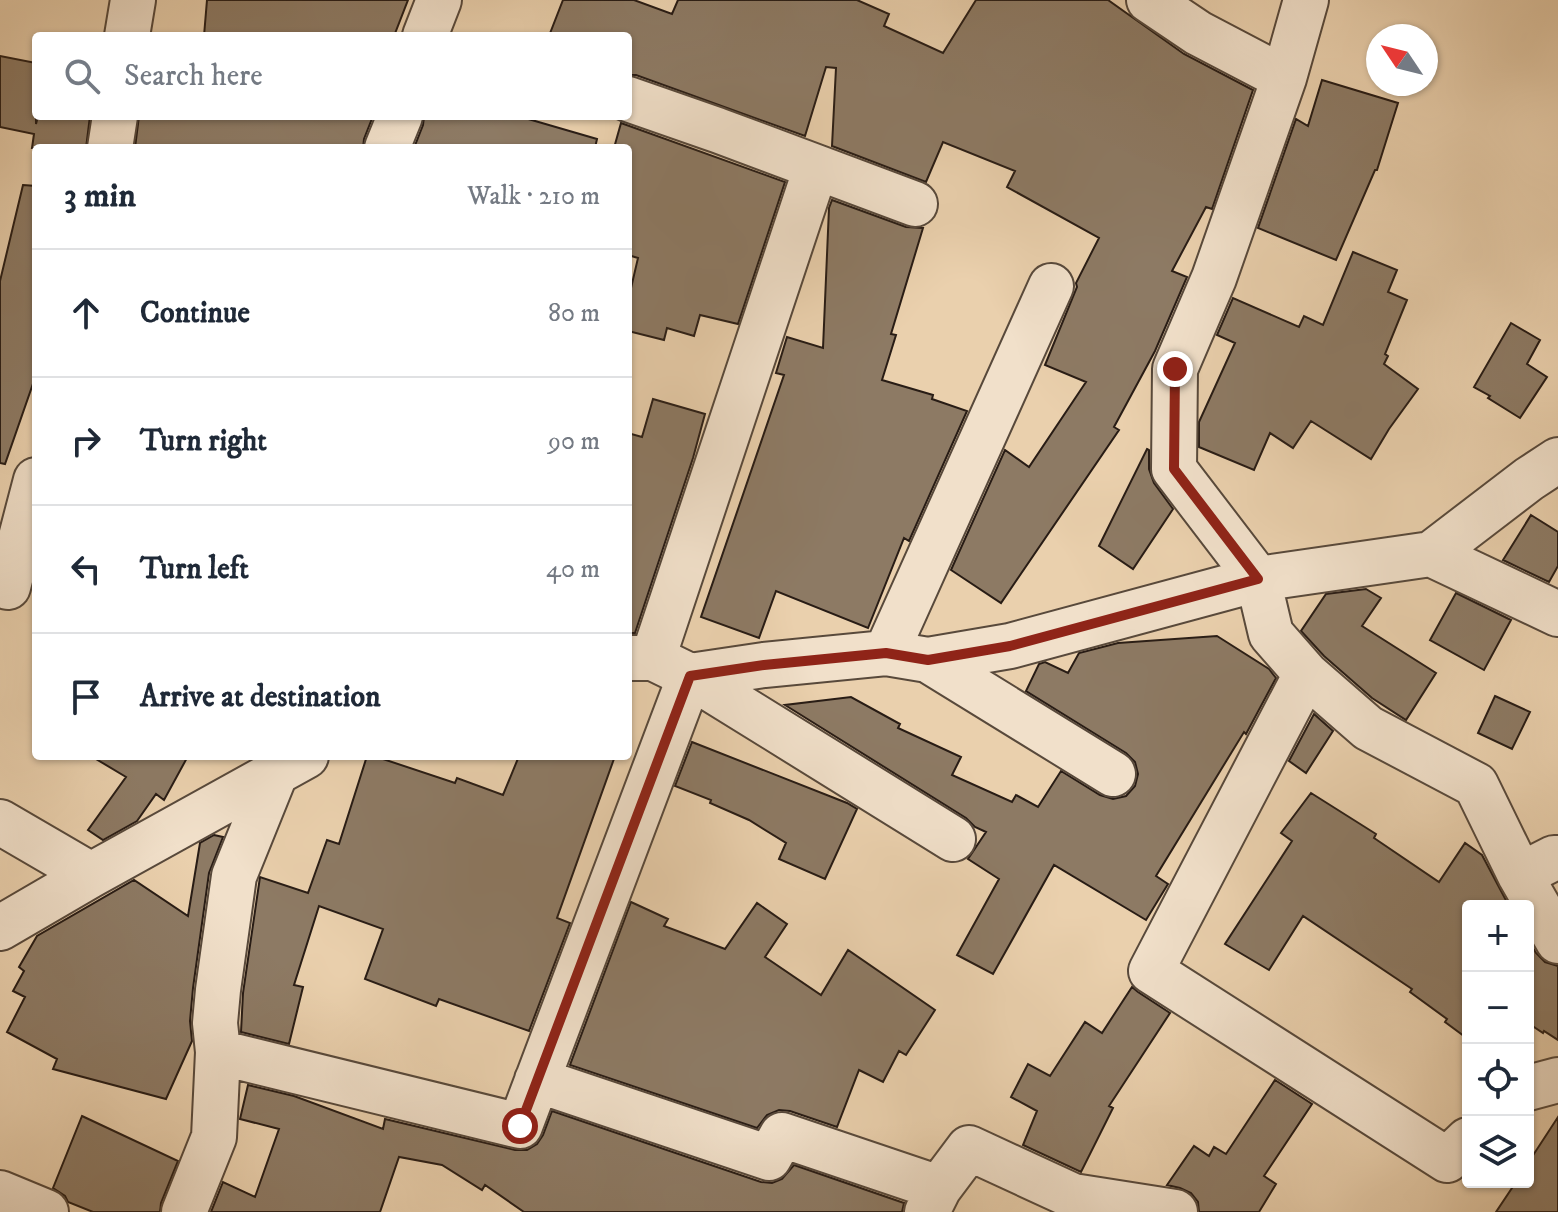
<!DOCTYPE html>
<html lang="en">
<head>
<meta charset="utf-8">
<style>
  :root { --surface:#fff; --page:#f2f2f3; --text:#1f2937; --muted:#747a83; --line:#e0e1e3 }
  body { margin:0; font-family:"IM FELL DW Pica",serif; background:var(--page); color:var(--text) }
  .controls { position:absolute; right:24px; bottom:24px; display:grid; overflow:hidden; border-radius:8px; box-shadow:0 2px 6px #0004 }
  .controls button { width:72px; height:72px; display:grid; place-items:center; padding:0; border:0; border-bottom:2px solid var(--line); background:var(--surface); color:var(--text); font:40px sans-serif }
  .compass { position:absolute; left:1366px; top:24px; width:72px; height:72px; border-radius:50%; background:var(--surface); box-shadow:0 2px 6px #0004; rotate:305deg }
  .stop { position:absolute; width:24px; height:24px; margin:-18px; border:6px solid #8f2418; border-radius:50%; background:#fff }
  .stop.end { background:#8f2418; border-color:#fff; box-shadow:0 2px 8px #0008 }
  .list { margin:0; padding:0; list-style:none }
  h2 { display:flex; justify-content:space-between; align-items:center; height:104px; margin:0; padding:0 32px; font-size:34px }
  h2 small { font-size:26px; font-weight:400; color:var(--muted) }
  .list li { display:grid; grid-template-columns:52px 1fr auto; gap:24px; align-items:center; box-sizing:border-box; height:128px; padding:0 32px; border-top:2px solid var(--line) }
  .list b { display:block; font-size:30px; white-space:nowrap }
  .list em { font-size:26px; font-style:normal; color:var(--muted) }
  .icon { flex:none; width:44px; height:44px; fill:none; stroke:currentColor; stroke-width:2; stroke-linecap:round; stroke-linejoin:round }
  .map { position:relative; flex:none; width:1558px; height:1212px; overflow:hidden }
  .search { position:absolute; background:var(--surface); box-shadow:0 2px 6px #0004; left:32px; top:32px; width:600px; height:88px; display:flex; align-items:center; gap:20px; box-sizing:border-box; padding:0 28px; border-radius:8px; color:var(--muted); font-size:30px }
  .panel { position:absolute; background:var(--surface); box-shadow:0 2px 6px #0004; left:32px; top:144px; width:600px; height:616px; border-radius:8px }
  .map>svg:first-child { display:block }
</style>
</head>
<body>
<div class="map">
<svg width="1558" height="1212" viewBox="0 0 1558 1212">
  <rect width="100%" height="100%" fill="#ead0ad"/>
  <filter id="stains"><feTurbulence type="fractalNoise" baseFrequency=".0025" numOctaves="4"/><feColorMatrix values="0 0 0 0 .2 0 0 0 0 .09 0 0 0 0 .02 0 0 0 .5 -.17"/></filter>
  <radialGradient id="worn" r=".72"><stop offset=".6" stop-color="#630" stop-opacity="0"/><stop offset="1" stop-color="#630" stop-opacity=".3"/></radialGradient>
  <path fill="#8d7a64" stroke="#281c15" stroke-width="2" d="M207,0H408L394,36H204Z
    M563,0H634L672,14L678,0H857L889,14L884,26L943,53L976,0H1108L1184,54L1253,90L1212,209L1206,207L1172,271L1187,277L1155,351L1114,427L1119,430L1001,603L951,570L1005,450L1029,467L1086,382L1045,365L1077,287L1076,283L1099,238L1007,187L1015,171L943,142L926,182L832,146L836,68L826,67L805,136L636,75H628V36H549Z
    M0,56L36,63V124L38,116H90L86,148H32L34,134L0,127Z
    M1322,80L1398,103L1377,170H1375L1336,260L1258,228L1296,119L1308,126Z
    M139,116H373L364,139L363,148H135Z
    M424,116H518L597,139L595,148H414L423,125Z
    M621,123L785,182L738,324L700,315L694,336L667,328L664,340L628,331V301L638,258L628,255V148H614Z
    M23,185L36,186V375L5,464L0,463V281Z
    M832,200L906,227L923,228L891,334L896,335L882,380L933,395L932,399L967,411L909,541L904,538L868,628L776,591L759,638L701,617L784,375L776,373L787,337L823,348L829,208Z
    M1353,252L1397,270L1388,292L1407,300L1385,354L1388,356L1384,364L1418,389L1389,429L1371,459L1311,421L1293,448L1270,433L1254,470L1199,447V422L1235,343L1217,335L1233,298L1299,327L1304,316L1323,325Z
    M1511,323L1540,340L1527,364L1547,377L1520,418L1488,398L1490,396L1474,387Z
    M653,399L705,414L693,458L635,633H628V433L642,437Z
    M1147,449L1149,450V469L1154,483L1173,509L1133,569L1099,546Z
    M1531,515L1558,532V566L1549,582L1503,560Z
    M1366,589L1381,598L1362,626L1436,673L1406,720L1372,698L1324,656L1301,631L1326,594Z
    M1456,593L1511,620L1484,670L1430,640Z
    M1217,636L1269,669L1276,678L1246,734L1244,732L1156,876L1168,884L1146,920L1054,865L993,974L957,955L999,879L968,859L986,832L975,827L966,818L785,705L851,697L900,724L898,728L961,757L952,775L1012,802L1016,795L1038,807L1061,771L1100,795L1113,799L1126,796L1135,786L1138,774L1135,762L1126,753L1026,691L1039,664L1045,662L1068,673L1079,653L1118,643Z
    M1495,696L1530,712L1512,749L1478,733Z
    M1314,714L1333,731L1306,773L1289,761Z
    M692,742L847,803L857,809L825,879L779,859L786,843L749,820L710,803L711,800L675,786Z
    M91,756H188L164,800L156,794L137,821L103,840L88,830L126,777Z
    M367,756H374L455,783L457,778L503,795L519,756H615L557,918L570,923L529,1031L439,999L436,1006L365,979L383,929L319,906L294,985L303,987L289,1044L241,1032L243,993L260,877L308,893L327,840L339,844Z
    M1311,793L1376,834L1374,838L1439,882L1465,843L1482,855L1509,906H1468V1039L1445,1022L1447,1019L1410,992L1412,989L1303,916L1269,970L1225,944L1292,841L1281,833Z
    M214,835L223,837L209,873L193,988L190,1021L192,1041L166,1099L53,1069L57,1059L7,1032L25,997L13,991L24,971L19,967L37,936L134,880L188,916L200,843Z
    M631,902L668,919L664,926L725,949L757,903L787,924L765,957L821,995L848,950L935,1010L906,1055L899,1051L883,1082L859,1070L837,1127L790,1111L779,1110L767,1115L757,1128L570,1065Z
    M1528,939L1536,953L1545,962L1558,966V1040L1544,1031L1543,1033L1528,1023Z
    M1132,987L1138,992L1170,1013L1109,1106L1113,1108L1081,1172L1023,1145L1037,1111L1011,1097L1028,1064L1050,1076L1085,1022L1102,1033Z
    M1275,1080L1312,1104L1264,1176L1276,1184L1259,1212H1199L1198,1202L1191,1193L1180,1188L1167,1185L1194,1146L1209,1156L1214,1147L1226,1154Z
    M248,1085L294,1096L383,1129L385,1119L515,1150H527L537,1144L543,1135L552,1111L761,1182L772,1183L782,1179L794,1165L904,1203L902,1212H524L485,1185L482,1190L442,1165L399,1157L380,1212H211L223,1182L255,1197L279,1129L240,1119Z
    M82,1116L178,1161L161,1203L160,1212H93L68,1202L65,1196L53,1188Z
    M1558,1117V1212H1496L1516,1182H1528V1163Z"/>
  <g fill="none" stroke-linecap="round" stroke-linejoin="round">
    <g stroke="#58493b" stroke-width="48">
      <path id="minor" d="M1149,0L1198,33L1284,78
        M1306,0L1284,78L1214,278L1175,369L1174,469L1258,579L1271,634L1306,674L1368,728L1476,785L1520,875L1558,941
        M127,36L133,0
        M425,36L439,0
        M628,99L717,130L915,204
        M110,148L115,116
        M387,148L400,116
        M1431,554L1558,614
        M8,587L36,480
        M886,653L1051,286
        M628,658H653L690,676L764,665L886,653L928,660L1010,646L1258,579L1431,554L1529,479L1558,460
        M653,658L816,168
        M928,660L1113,774
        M1306,674L1151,971L1447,1160L1468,1140
        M0,822L91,875
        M1520,875L1554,858H1558
        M0,928L91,875L306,756
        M218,1052L520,1126L690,676L953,839
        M537,1080L769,1158L782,1135L939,1188
        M1528,1088L1558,1080
        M0,1193L46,1212
        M184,1212L214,1137L218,1052L215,1023L218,990L234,876L276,772
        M927,1212L939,1188L969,1148L1073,1196L1175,1212"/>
    </g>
    <use href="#minor" stroke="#f1e0ca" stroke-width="44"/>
  </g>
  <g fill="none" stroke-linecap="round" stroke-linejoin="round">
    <path stroke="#8f2418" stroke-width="10" d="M520,1126L690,676L764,665L886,653L928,660L1010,646L1258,579L1174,469L1175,369"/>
  </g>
  <rect width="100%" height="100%" filter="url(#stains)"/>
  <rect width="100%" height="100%" fill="url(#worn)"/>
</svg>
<div class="controls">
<button>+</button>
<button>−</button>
<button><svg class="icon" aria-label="locate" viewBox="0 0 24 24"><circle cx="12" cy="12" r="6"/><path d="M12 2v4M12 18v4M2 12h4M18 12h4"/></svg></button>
<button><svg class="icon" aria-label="layers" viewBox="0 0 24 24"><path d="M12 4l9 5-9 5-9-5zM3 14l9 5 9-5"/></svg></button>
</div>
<svg class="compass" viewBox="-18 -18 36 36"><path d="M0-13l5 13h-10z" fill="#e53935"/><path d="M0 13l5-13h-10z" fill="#747a83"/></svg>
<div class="stop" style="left:520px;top:1126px"></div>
<div class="stop end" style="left:1175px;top:369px"></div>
<div class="search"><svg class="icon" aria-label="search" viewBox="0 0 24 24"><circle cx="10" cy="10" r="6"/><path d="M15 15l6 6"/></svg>Search here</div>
<section class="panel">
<h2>3 min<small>Walk · 210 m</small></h2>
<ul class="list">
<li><svg class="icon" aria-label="ahead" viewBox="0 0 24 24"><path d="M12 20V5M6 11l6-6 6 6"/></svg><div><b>Continue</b></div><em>80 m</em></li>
<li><svg class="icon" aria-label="right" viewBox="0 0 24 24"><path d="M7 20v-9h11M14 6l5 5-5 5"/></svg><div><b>Turn right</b></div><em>90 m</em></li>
<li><svg class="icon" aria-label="left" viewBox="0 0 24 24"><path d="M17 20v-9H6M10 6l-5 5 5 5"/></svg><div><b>Turn left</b></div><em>40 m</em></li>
<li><svg class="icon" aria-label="arrive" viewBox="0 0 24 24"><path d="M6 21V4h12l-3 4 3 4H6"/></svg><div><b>Arrive at destination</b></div></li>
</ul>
</section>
</div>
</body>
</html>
